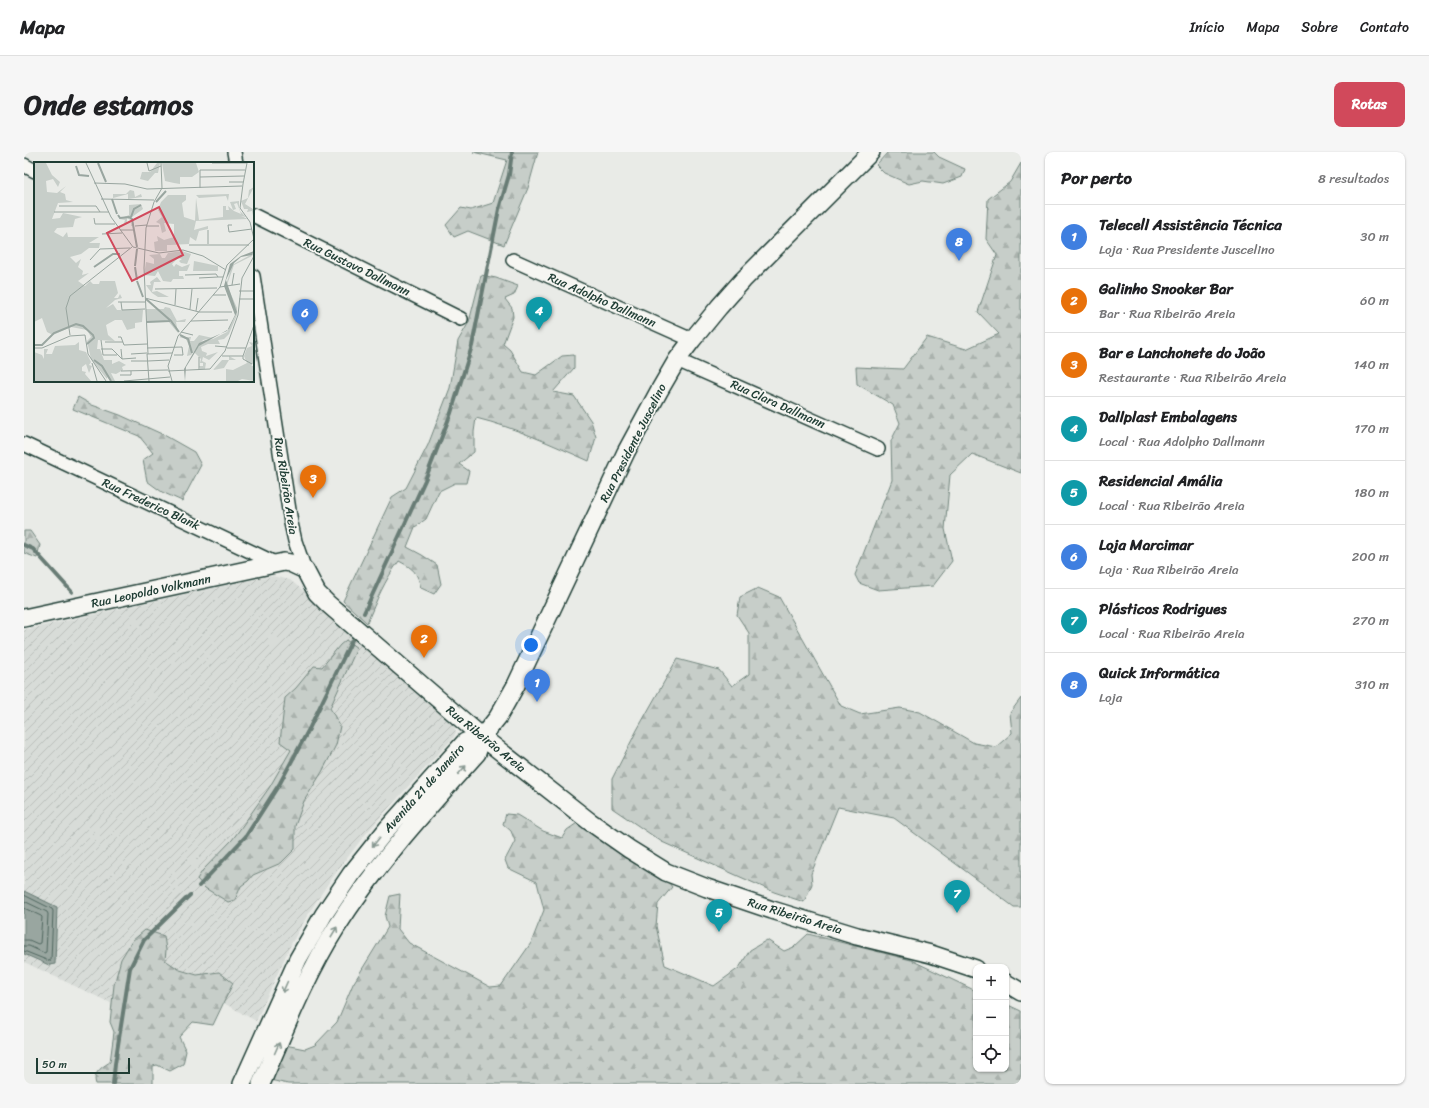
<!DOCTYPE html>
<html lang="pt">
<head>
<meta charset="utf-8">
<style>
  :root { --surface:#fff; --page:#f6f6f6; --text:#202124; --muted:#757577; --line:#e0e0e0; --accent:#d1495b }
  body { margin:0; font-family:Sriracha,sans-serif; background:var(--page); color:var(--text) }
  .controls { position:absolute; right:12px; bottom:12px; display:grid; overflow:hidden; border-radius:8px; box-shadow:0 1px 3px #0004 }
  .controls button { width:36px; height:36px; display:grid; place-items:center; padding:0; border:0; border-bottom:1px solid var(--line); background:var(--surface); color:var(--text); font:20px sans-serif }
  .scale { position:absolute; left:12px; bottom:10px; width:94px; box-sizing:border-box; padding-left:4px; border:2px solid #1f3d34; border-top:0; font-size:11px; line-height:14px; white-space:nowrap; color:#1f3d34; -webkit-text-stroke:3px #f6f6f2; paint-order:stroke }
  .you { position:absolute; left:507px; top:493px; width:14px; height:14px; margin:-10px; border:3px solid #fff; border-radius:50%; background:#1a73e8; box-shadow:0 0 0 6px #1a73e833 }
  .badge { display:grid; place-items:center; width:26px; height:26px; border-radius:50%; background:var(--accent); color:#fff; font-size:13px; font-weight:700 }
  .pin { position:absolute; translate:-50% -33px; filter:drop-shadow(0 1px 2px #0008) }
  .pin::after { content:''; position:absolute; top:21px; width:14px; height:12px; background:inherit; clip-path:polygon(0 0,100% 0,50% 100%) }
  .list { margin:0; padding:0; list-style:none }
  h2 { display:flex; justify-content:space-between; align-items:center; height:52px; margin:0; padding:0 16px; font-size:17px }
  h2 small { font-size:13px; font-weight:400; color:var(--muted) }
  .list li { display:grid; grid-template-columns:26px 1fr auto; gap:12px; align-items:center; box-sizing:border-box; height:64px; padding:0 16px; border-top:1px solid var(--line) }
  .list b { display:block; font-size:15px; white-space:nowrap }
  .list p { margin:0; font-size:13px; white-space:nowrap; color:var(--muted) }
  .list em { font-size:13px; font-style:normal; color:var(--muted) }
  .icon { flex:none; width:22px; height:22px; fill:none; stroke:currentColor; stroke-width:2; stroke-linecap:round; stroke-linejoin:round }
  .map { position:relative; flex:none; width:997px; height:932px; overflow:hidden; border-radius:8px }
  header { display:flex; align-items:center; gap:24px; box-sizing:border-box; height:56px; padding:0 20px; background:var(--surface); border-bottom:1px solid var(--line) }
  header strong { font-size:19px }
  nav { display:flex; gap:22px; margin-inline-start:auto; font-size:14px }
  .intro { display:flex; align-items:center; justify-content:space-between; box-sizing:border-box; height:96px; padding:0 24px }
  h1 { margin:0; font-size:28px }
  .button { padding:10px 18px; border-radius:8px; background:var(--accent); color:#fff; font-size:14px; font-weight:700 }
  main { display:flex; gap:24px; padding:0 24px }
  aside { flex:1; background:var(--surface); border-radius:8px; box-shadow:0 1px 3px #0004 }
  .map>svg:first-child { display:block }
</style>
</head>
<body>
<header>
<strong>Mapa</strong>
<nav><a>Início</a><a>Mapa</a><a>Sobre</a><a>Contato</a></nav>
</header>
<div class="intro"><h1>Onde estamos</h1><a class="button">Rotas</a></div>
<main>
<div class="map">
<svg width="997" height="932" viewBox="0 0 997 932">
  <defs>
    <pattern id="industrial-furrows" width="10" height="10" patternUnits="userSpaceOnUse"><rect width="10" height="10" fill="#d8dcd8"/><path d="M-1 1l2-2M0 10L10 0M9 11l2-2" fill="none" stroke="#b9beba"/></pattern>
    <pattern id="forest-firs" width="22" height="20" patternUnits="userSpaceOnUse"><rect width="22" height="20" fill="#c7cec9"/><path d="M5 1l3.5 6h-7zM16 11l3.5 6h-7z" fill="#aab2ad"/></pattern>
  </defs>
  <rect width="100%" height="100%" fill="#e9ebe7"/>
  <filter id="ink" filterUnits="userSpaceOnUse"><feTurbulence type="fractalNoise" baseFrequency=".025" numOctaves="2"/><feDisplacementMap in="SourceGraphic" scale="8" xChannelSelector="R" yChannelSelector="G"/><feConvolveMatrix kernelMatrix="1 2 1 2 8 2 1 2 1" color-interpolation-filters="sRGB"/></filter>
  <g filter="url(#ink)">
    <path fill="url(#industrial-furrows)" d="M249,424L266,428L287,445L425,567L430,574L432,580L429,586L369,651L339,685L303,733L286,759L267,792L232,869L106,799L95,855L0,810V478L221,429Z"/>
    <path fill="url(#forest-firs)" stroke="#73867e" d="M449,0H514L504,36L480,93L444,79L430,85L422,73L437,56L447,58L469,51L483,8Z
      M864,0H910L915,5L941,17L938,25L919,32L899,29L885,32L860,21L852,13Z
      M997,11V321L948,302L926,323L921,377L928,409L909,434L854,438L835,431L831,423L868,328L867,289L876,271L869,253L833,232L832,215L879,217L903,185L942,197L975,182L954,160L973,103L962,87L964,47L986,30Z
      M457,123L472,126L494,134L490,143L481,147L488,156L489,165L479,192L486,198L499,220L512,223L538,204L550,203V216L529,240L550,244L567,269L572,285L565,309C527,292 492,276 452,266L450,280V300L435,312L445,319L442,331H431L415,339L402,367L391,375L383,395L398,403L413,413L417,432L410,442L397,436C393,420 390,417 375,409C361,428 352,449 343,471L319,449L368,345L382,336L404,293L426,236L434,189L445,170Z
      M54,245L68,253L96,263L140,283L170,300L177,313L158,349L138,340L123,329L119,308L129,301L115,284L49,257Z
      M0,379H6L16,393L13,406L0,401Z
      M734,436L755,445L817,554L836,562L876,556L896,560L950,591L972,595L988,581L986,561L997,546V755H990L870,666L814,655L787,722L788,732L780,750L750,740L638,690L588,656V627L613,578L653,507L695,518L708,534L725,522V481L713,463L716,445Z
      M322,488L333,496L306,556L316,574L312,593L298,620L280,649L271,674V697L257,711L229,723L224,729L217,734L211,748L204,750L181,736L173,727L179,718L208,688L214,680L245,636L267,598L256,590L261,546L272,536L290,514L298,515L316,493Z
      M482,662L493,663L519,679L538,686L543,678L556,669L600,705L645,731L648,735L634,752L632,774L641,813L690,834L715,816L726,798L743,788L760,799L770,795L784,782L887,808L952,839V917H982V852L997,859V932H264L246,928L261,893L281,897L291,893L313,870L329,832L364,775L361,764L366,744L376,742L374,777L385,791L466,835L477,834L507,791L520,758L513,730L484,716L481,708L491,689L487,679L479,672Z
      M121,778L140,784L142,798L141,808L156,818L173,823L195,820L209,831L189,873L169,870L155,885L162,899L159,912L146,919L133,913L129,914V932H72C68,921 78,915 86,910L90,880L86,870L90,833L97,807L108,789Z"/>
    <path fill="#99a6a0" stroke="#687c75" d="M0,739L33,755L31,812L25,813L0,802Z"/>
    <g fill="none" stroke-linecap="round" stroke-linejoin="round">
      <path stroke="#50675f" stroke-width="1" d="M0,743L28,757L29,759L27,808L25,809L0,799
        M0,749L23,760L24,762L22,800L20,801L5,794H0
        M0,756L17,764L18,765L16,791L14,792L5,788H0"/>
      <path stroke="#687c75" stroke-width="4" d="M0,393L9,397L48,440
        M340,461L401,328L427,261L448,194L475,57L485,23L488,0
        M175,734L222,684L256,631L285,577L329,486
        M89,932L91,912L106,816L120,788L166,743"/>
      <g stroke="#1f3d34" stroke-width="16">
        <path id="minor" d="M210,0L212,11
          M0,13L11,19
          M229,63L437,167
          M489,108L668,188
          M229,124L267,371L271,389L281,418
          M653,208L854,297
          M0,292L253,412"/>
      </g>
      <g stroke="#1f3d34" stroke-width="20">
        <path id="tertiary" d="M0,466L260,410L266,411L281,418L293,441L304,452L458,585L565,669L605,697L642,720L683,736L748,758L833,784L907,802L952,817
          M982,831L997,840
          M218,932L274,807L300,762L327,722L363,677L441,590L458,585
          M237,932C260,880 281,825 312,776C352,712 403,657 453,601L458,585L474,565L492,533L602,300L635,239L653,208L668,188L695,155L719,128L847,0"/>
      </g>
      <use href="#minor" stroke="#f6f6f2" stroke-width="13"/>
      <use href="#tertiary" stroke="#f6f6f2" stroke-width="17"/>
    </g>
    <defs><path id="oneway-shaft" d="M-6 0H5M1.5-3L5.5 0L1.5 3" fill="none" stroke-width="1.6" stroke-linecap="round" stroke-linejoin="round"/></defs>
    <g stroke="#8a9a93">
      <use href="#oneway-shaft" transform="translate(438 618) rotate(-48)"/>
      <use href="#oneway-shaft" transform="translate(352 690) rotate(129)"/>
      <use href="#oneway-shaft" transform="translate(310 780) rotate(-59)"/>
      <use href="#oneway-shaft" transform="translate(261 835) rotate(114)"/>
      <use href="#oneway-shaft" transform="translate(253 896) rotate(-66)"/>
    </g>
  </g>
  <g text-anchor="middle" stroke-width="3.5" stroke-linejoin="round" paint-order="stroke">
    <g font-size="12" fill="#1f3d34" stroke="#f6f6f2">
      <text transform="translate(333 115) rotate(26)" y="4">Rua Gustavo Dallmann</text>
      <text transform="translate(578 148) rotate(24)" y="4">Rua Adolpho Dallmann</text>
      <text transform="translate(754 252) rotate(24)" y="4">Rua Clara Dallmann</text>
      <text transform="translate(609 291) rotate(-63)" y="4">Rua Presidente Juscelino</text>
      <text transform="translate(262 334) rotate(81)" y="4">Rua Ribeirão Areia</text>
      <text transform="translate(127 352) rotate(25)" y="4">Rua Frederico Blank</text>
      <text transform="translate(127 439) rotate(-12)" y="4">Rua Leopoldo Volkmann</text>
      <text transform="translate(462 587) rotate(39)" y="4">Rua Ribeirão Areia</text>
      <text transform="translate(400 636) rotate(-48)" y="4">Avenida 21 de Janeiro</text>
      <text transform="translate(771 764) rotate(17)" y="4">Rua Ribeirão Areia</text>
    </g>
  </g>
  <g transform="translate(10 10)">
    <rect width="220" height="220" fill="#e9ebe7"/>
    <path d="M195,32L194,39L192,34L165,36L162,33ZM162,36L165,58L189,55V44H192V48H195L194,44L200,49L207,52L203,41L200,42L202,47L199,48L196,40L205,39V48L212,55L207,54L214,57L161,59ZM112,147H130L137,155V159L113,160Z" fill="#c7cec9"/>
    <path d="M0,1H12L18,13L26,20L24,25L19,17L12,19L13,30L23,31L32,24L26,30L31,32L32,38L39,40L24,41L18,57L26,56L29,51L48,55L41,57L39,65L23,66L20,70L29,75L33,70L34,75H65L55,81H66L65,86H55L47,92L36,95L42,101L47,97L44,105L49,109L48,113L55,111L44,119L51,124L56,119L59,122H65L66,119H81L84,131L80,136H84L86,132L88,136L81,138L72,146L79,142L83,148H109L108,160L101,161V166L93,168L88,158H81L72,163L74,173L81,179L64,178L63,187H66L70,198H78V202L85,199L92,203L88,205L89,208L82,212L77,211L81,219H77L73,215V217L57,197L53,179L57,175L53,168L37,165L19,173L13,170L8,156L0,160ZM123,1H126L124,11H121L114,19L106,17L108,10H116ZM128,1H162L165,10L158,15H146V22L140,21L131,19ZM220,25L211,42L219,47L220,59L218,49L213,50L214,47H210L207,39L214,36L215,28ZM96,28L100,29L101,35L107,32L108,35L94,37V32L79,36V32H92ZM134,33H152V38L148,41L150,55L162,59L160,68L174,64V67L165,69L162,79L156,75L155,82L136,83H133V89H121L120,80L124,79L123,74L130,78L140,75V62L130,61L132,69L128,71L126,62L122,60L128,55L124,48L127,40ZM107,42L109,47L98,55L100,63L97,64L98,59L93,56V61H90L91,58L85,57L95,53V43ZM148,89L157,92L153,102L147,101L145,99L148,97L144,96L138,102L140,105L142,102L148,105L156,102L153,109H145V114H149L150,117H139L137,120L129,119L124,109L121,114L110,113L112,100L120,102V97L115,93L126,92L128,96H131L134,91ZM220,91L218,94L200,103L193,123L203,146V153L195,172L190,177L184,178L186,182H174L167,185L168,189L173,191L172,194L184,190L175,198L169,195L168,199L172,201L171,207H166L165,204H169V201H166L167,197L160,190L165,184L169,179L179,177L193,170L201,155L202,148L192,123L198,103ZM123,115L127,120H120L118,130L123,129L135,135H124L118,131L114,126L112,123H117L116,120ZM131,145L136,146L143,159L152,157L151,160H142L144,171L134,159H137V155L129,148ZM165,173L179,176L169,178L157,193L153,194L155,184L152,177L145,175H157L156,179H160ZM45,180V188L52,190L57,200L55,203L58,204L55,211L52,202L48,205V209L52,210L51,212L57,219H0V190L8,193L10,197V187H14L12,192H18L21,184L41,183ZM215,180L220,181V201L217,203L220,205V219L208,217L204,219H192V207L199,208L213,201L210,194L213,186L218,184ZM195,194L202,198H195L190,206L179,208L188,198H195Z" fill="#c7cec9"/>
    <path d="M160,99L184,104V109H159Z" fill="#c7cec9"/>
    <path d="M220,89L218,93L207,95L200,101L192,118L203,150L195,167L165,184L152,205L151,219L150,207L165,181L193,169L201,153L190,124L196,102L207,94Z" fill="#99a6a0"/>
    <path fill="none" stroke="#99a6a0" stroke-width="2" d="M64,1L72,20M42,4L45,13L55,14M78,37L83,52M122,40L132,29M84,53L86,56L95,55L98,57L103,85M97,55L100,47L107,43M101,104L103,87M60,105L79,92H86M101,105L103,118M103,119L109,135M112,137L137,159L145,170M113,160L136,159M146,173L154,177L158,191M0,183H8L20,171L42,162L49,164L59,173L60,176L53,182M60,198L68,204L77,219"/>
    <path fill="none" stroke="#98a59f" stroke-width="1" d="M52,1L77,55L99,85L125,91L149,88L169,94L192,108M113,1L115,9L127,4M178,1H213M166,15L210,14M195,20H209M60,21L91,22L113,27L208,24M209,22L213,1M166,26V8H211M67,37L120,38M25,44H62L66,50M20,50H75M60,56L61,62H81M198,63H194L195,70L218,67M101,64L113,63M112,64H125M86,68H100M174,68V82M68,72L88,71M155,83H215M56,98L66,87L96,86M151,113L182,112L184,115H189M165,116L184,115M198,123L200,111M186,125L193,103L220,77L216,60L206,46L209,22M186,125L206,122M121,127L183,126M205,129H220M179,133H192M111,136L165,150H198M205,137H220M84,140H111M87,140L88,148L111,147M141,143L142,127M156,147L158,127M162,149L164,136M157,159L194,158M0,170V184M147,170L159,173M36,173L32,146L36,134L98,85M36,174L51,173L54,192L72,219M84,175H87L90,183L113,182M67,178L69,193H83M71,180H89M181,184L193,185M0,186H8L36,174M113,186L148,185L149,193H140M193,186H212M67,187H78L88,197M87,187L88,197L102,196M97,192L113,191M114,192L110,106L112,66L120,40L128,26L127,1M188,194H209V197L218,202M209,194L220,163M97,199H113M114,199L135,198M58,201L63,219M165,208V195M87,209L134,208M134,209L176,207L191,189L204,153L208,116L220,94M86,213H97V209M90,219L136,215M115,219L113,192L138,191M138,219L134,204L144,174L186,125"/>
    <path fill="#d1495b" fill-opacity="0.15" stroke="#d1495b" stroke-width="2" d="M125,45L149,93L98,119L73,71Z"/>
    <rect width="220" height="220" fill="none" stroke="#1f3d34" stroke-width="2"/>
  </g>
</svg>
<div class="controls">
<button>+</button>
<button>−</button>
<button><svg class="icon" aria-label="locate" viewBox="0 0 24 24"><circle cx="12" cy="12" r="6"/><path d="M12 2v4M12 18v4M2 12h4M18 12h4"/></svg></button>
</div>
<div class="scale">50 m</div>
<div class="you"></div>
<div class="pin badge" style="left:513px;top:550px;background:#3f7fe0">1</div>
<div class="pin badge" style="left:400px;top:506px;background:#e8710a">2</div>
<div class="pin badge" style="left:289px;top:346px;background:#e8710a">3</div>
<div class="pin badge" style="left:515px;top:178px;background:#0f9aa8">4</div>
<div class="pin badge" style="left:695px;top:780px;background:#0f9aa8">5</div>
<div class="pin badge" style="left:281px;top:180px;background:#3f7fe0">6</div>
<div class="pin badge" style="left:933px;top:761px;background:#0f9aa8">7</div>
<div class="pin badge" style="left:935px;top:109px;background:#3f7fe0">8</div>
</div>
<aside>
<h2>Por perto<small>8 resultados</small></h2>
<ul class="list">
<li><span class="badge" style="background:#3f7fe0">1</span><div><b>Telecell Assistência Técnica</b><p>Loja · Rua Presidente Juscelino</p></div><em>30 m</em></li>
<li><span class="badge" style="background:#e8710a">2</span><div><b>Galinho Snooker Bar</b><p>Bar · Rua Ribeirão Areia</p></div><em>60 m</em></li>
<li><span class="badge" style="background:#e8710a">3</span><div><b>Bar e Lanchonete do João</b><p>Restaurante · Rua Ribeirão Areia</p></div><em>140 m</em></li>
<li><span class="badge" style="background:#0f9aa8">4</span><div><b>Dallplast Embalagens</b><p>Local · Rua Adolpho Dallmann</p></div><em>170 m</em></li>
<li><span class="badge" style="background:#0f9aa8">5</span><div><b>Residencial Amália</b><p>Local · Rua Ribeirão Areia</p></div><em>180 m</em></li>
<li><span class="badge" style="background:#3f7fe0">6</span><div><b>Loja Marcimar</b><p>Loja · Rua Ribeirão Areia</p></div><em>200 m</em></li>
<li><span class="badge" style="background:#0f9aa8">7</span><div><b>Plásticos Rodrigues</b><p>Local · Rua Ribeirão Areia</p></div><em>270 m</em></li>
<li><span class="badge" style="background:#3f7fe0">8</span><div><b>Quick Informática</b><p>Loja</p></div><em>310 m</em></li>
</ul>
</aside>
</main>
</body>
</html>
